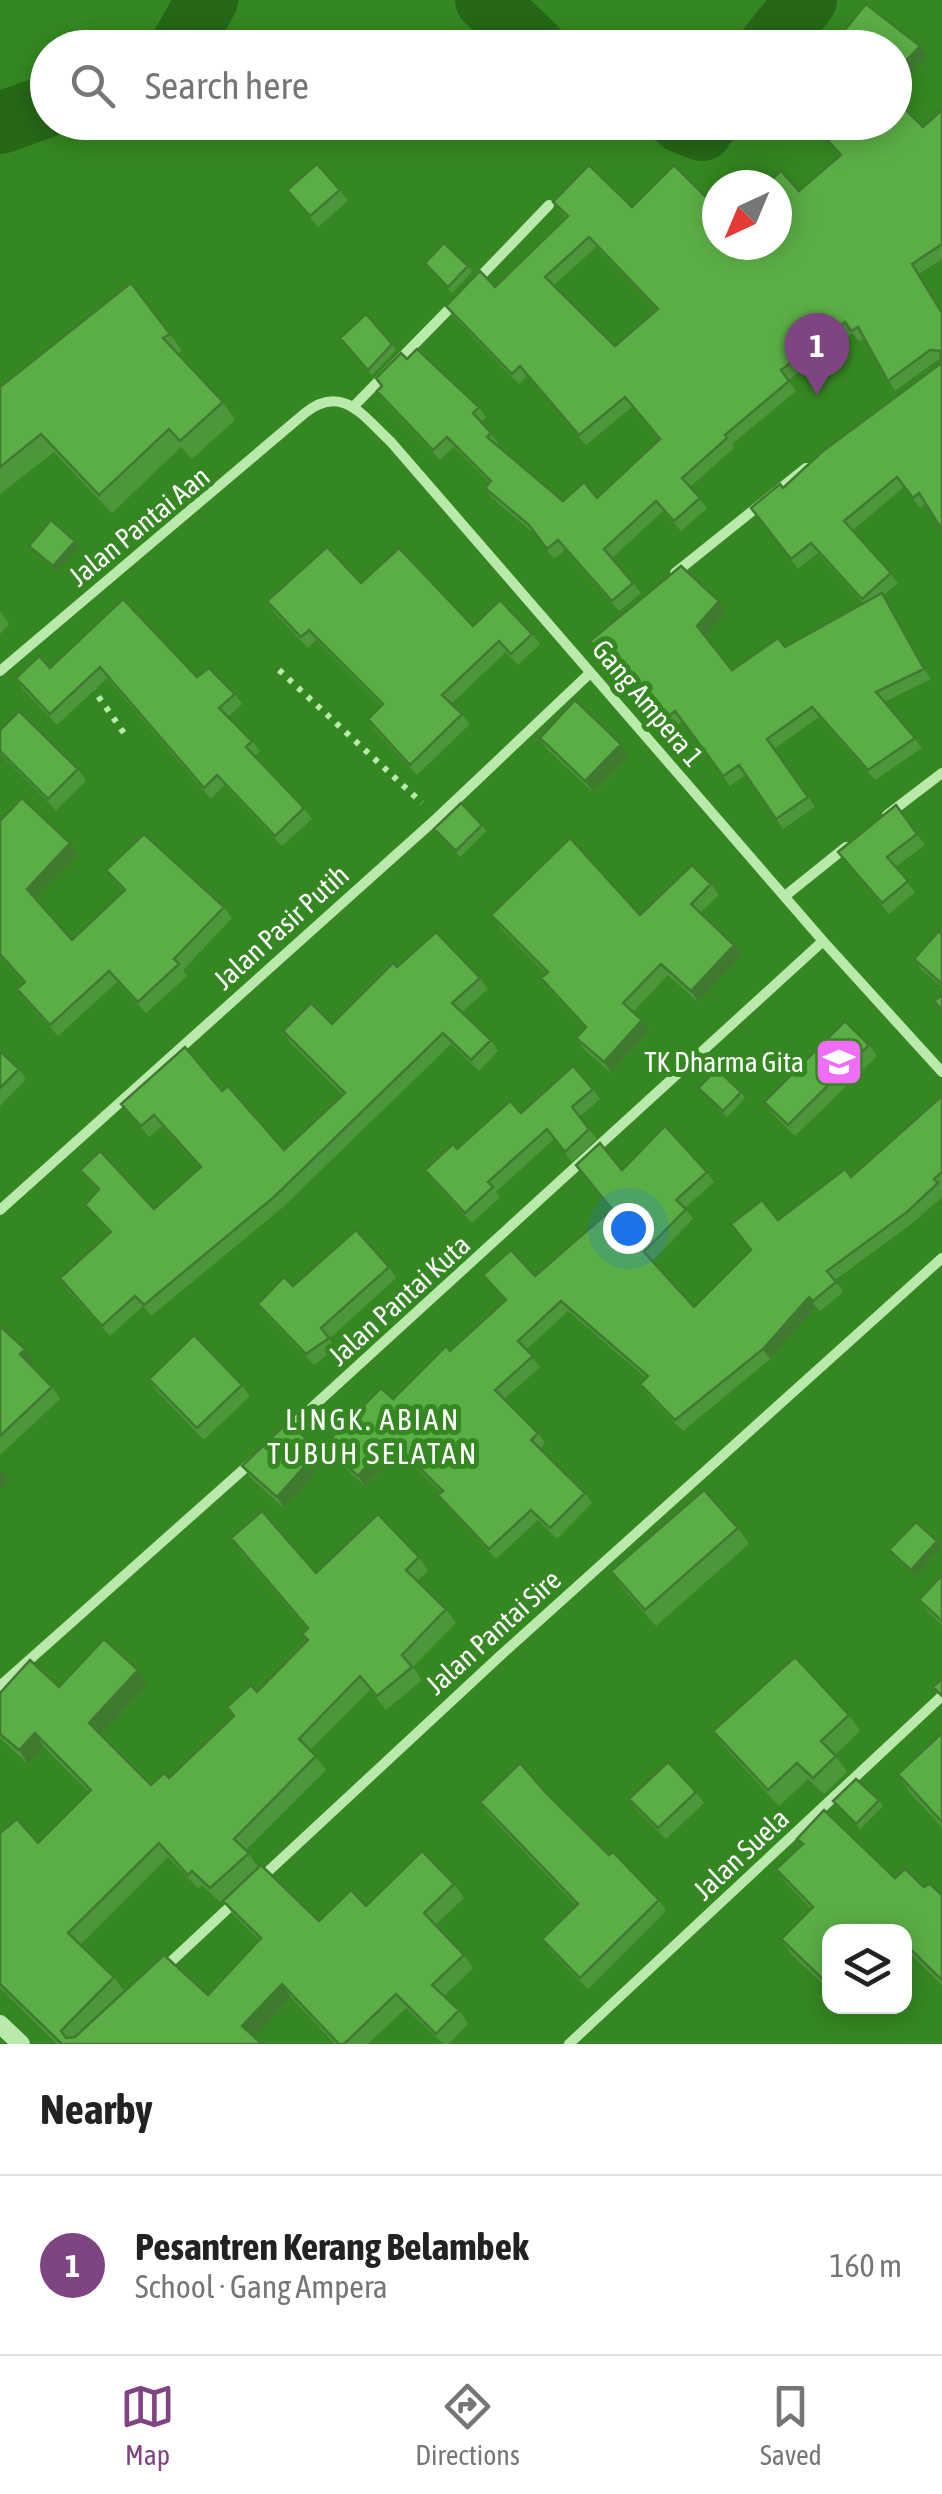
<!DOCTYPE html>
<html lang="en">
<head>
<meta charset="utf-8">
<style>
  :root { --surface:#fff; --page:#f2f2f2; --text:#222; --muted:#767676; --line:#e0e0e0; --accent:#7f4482 }
  body { margin:0; font-family:"Asap Condensed",sans-serif; background:var(--page); color:var(--text) }
  .controls { position:absolute; right:30px; bottom:30px; display:grid; overflow:hidden; border-radius:20px; box-shadow:0 5px 25px #0003 }
  .controls button { width:90px; height:90px; display:grid; place-items:center; padding:0; border:0; border-bottom:2px solid var(--line); background:var(--surface); color:var(--text); font:50px sans-serif }
  .compass { position:absolute; left:702px; top:170px; width:90px; height:90px; border-radius:50%; background:var(--surface); box-shadow:0 5px 25px #0003; rotate:224deg }
  .you { position:absolute; left:628px; top:1228px; width:35px; height:35px; margin:-25px; border:8px solid #fff; border-radius:50%; background:#1a73e8; box-shadow:0 0 0 15px #1a73e833 }
  .badge { display:grid; place-items:center; width:65px; height:65px; border-radius:50%; background:var(--accent); color:#fff; font-size:32px; font-weight:700 }
  .pin { position:absolute; translate:-50% -82px; filter:drop-shadow(0 2px 5px #0008) }
  .pin::after { content:''; position:absolute; top:52px; width:35px; height:30px; background:inherit; clip-path:polygon(0 0,100% 0,50% 100%) }
  .list { margin:0; padding:0; list-style:none }
  h2 { display:flex; justify-content:space-between; align-items:center; height:130px; margin:0; padding:0 40px; font-size:42px }
  h2 small { font-size:32px; font-weight:400; color:var(--muted) }
  .list li { display:grid; grid-template-columns:65px 1fr auto; gap:30px; align-items:center; box-sizing:border-box; height:180px; padding:0 40px; border-top:2px solid var(--line) }
  .list b { display:block; font-size:38px; white-space:nowrap }
  .list p { margin:0; font-size:32px; white-space:nowrap; color:var(--muted) }
  .list em { font-size:32px; font-style:normal; color:var(--muted) }
  .icon { flex:none; width:55px; height:55px; fill:none; stroke:currentColor; stroke-width:2; stroke-linecap:round; stroke-linejoin:round }
  .map { position:relative; flex:none; width:942px; height:2044px; overflow:hidden }
  .search { position:absolute; background:var(--surface); box-shadow:0 5px 25px #0003; left:30px; right:30px; top:30px; height:110px; display:flex; align-items:center; gap:25px; box-sizing:border-box; padding:0 35px; border-radius:55px; color:var(--muted); font-size:38px }
  .sheet { height:310px; background:var(--surface) }
  nav { display:flex; justify-content:space-around; align-items:center; box-sizing:border-box; height:140px; border-top:2px solid var(--line); background:var(--surface); font-size:28px; color:var(--muted) }
  nav a { display:grid; justify-items:center; gap:5px }
  nav .on { color:var(--accent) }
  .map>svg:first-child { display:block }
</style>
</head>
<body>
<div class="map">
<svg width="942" height="2044" viewBox="0 0 942 2044">
  <rect width="100%" height="100%" fill="#358821"/>
  <g fill="none" stroke-linecap="round" stroke-linejoin="round">
    <path stroke="#266817" stroke-width="62" d="M486,0L536,48
      M180,48L207,0
      M768,48L806,0
      M681,122L702,130L708,122
      M0,123L48,106"/>
    <path stroke="#b9eaac" stroke-width="6" stroke-dasharray="5 8" stroke-linecap="butt" d="M279,670L422,803
      M91,686L126,736"/>
    <path stroke="#b9eaac" stroke-width="10" d="M476,281L549,205
      M353,407L457,301
      M675,573L806,468
      M0,671L305,413C342,383 363,416 391,442L823,941L942,1072
      M887,815L942,773
      M785,896L846,847
      M0,1210L437,818L589,674
      M284,1433L823,941
      M0,1686L253,1461
      M261,1878L501,1655L942,1258
      M162,1970L237,1900
      M569,2044L942,1696"/>
    <path stroke="#b9eaac" stroke-width="18" d="M0,2024L21,2044"/>
  </g>
  <path fill="#4e963c" fill-rule="evenodd" d="M942,110V259L919,274L942,312V530L926,503L920,508L904,487L853,530L898,583L884,595L931,679L884,702L922,748L875,780L819,717L774,749L815,807L783,829L746,775L730,786L682,721L671,730L662,720L658,724L590,641L726,612L704,635L732,670L785,647L863,603L818,553L798,569L758,518L783,488L940,364V360H937L895,391L864,338L859,341L852,333L788,380L796,391L732,444L734,448L690,487L707,508L681,531L663,511L612,558L641,593L619,611L565,550L554,559L536,535L492,498L485,488L490,483L454,447L440,460L384,401L377,391L382,387L376,378L407,359L479,407L486,417L481,422L498,443L496,445L563,501L597,498L659,440L632,407L586,445L527,376L519,384L453,316L446,306L495,287L566,218L553,202L632,207L717,245L799,191L840,156L812,122L923,127ZM596,247L657,310L615,346L554,285Z
    M287,190H340L348,201L318,227Z
    M425,263L468,266L472,272L452,293Z
    M170,334L182,351L178,354L223,402L235,420L192,459L181,447L112,513L54,452L0,494V387Z
    M340,338L392,344L396,350L372,375Z
    M361,583L473,626L532,634L540,644L518,665L506,652L452,703L462,714L470,724L417,775L375,730L368,719L382,706L316,640L308,648L274,612L267,601Z
    M123,599L197,677L235,694L242,704L228,717L252,741L260,751L255,756L304,808L312,819L282,846L224,785L211,799L107,678L57,725L23,689L16,678L50,668Z
    M0,611L9,624L0,634Z
    M0,730L78,769L86,781L56,810L0,754Z
    M540,738L629,755L593,792L547,749Z
    M896,805L925,845L895,867L915,892L889,914L838,852Z
    M0,821L70,843L78,854L36,899L72,940L123,891L106,870L224,907L232,918L183,970L187,976L146,1013L117,982L58,1036L25,1000L17,989L24,983L0,956Z
    M482,825L486,831L460,857L434,829Z
    M711,884L719,895L700,913L742,956L698,1002L668,975L633,1012L649,1031L611,1073L584,1049L576,1038L585,1028L549,989L541,978L547,974L499,926L491,915H640Z
    M942,935V987L921,969L914,959Z
    M397,967L480,978L488,989L462,1012L491,1040L498,1051L479,1071L451,1044L282,1208L151,1316L143,1306L110,1336L67,1289L60,1278L110,1234L85,1205L98,1191L80,1170L154,1209L200,1168L162,1126L149,1137L121,1104L222,1091L284,1150L343,1095L290,1042L283,1031L332,1024Z
    M869,1045L877,1056L795,1136L772,1113L764,1102Z
    M0,1051L19,1069L26,1079L0,1106Z
    M698,1088L741,1092L745,1098L727,1117Z
    M593,1089L600,1099L579,1117L597,1139L572,1162L554,1139L496,1192L500,1197L472,1223L432,1180L425,1170L457,1149L521,1113Z
    M942,1096V1197L914,1222L835,1280L843,1292L821,1311L816,1307L770,1359L683,1431L647,1394L640,1384L646,1378L568,1311L526,1350L540,1367L504,1399L538,1433L545,1443L540,1449L585,1493L592,1503L557,1539L538,1520L496,1559L446,1505L438,1495L441,1492L398,1450L365,1486L331,1455L324,1445L393,1399L450,1351L505,1301L483,1275L535,1276L611,1209L576,1165L622,1170L707,1172L714,1182L685,1208L693,1219L652,1261L694,1307L778,1220L851,1177Z
    M389,1267L396,1278L329,1339L336,1348L314,1365L265,1314L258,1304L293,1286Z
    M0,1326L34,1361L30,1364L52,1387L60,1399L0,1455Z
    M149,1379L242,1385L250,1396L204,1440L156,1390Z
    M319,1450L326,1461L284,1508L250,1477L242,1466Z
    M738,1528L749,1544L656,1626L622,1587L611,1571Z
    M231,1538L316,1573L419,1557L428,1571L417,1581L446,1609L456,1623L413,1667L422,1680L386,1710L370,1690L310,1750L326,1770L246,1850L258,1867L220,1902L202,1885L198,1888L168,1857L80,1945L114,1977L124,1991L110,2004L208,1995L259,1940L233,1914L223,1901L319,1921L366,1906L454,1884L464,1898L435,1925L464,1955L473,1968L444,1996L459,2010L468,2024L449,2044H443L406,2008L368,2044H335L291,1997L254,2037L262,2044H57L0,1988V1833L38,1843L89,1792L44,1747L28,1764L0,1738V1693L59,1687L148,1684L100,1734L151,1785L169,1778L233,1717L227,1707L257,1692L307,1641L302,1634L307,1629L240,1551Z
    M942,1575V1625L927,1611L919,1600Z
    M849,1715L860,1731L835,1755L847,1772L824,1794L808,1779L779,1806L725,1747L713,1731Z
    M942,1733V1827L911,1794L898,1774Z
    M696,1792L704,1803L666,1839L637,1810L629,1799Z
    M879,1800L883,1806L860,1829L833,1801Z
    M480,1802L609,1855L659,1900L666,1911L588,1989L550,1950L542,1939L576,1905L488,1814Z
    M797,1839L895,1878L924,1887L942,1895V1985L906,1950L904,1951V1932H830V1991L792,1955L781,1939L811,1909L787,1884L776,1869L802,1845Z"/>
  <path fill="#407a31" d="M920,46L927,56L894,91V73Z
    M75,541L79,547L57,572L53,566Z
    M882,593L889,603L931,679L924,669Z
    M719,601L726,612L704,636L697,626Z
    M621,744L629,755L593,792L585,781Z
    M70,843L78,854L35,900L27,889Z
    M734,945L742,956L698,1002L691,991Z
    M642,1020L649,1031L611,1073L604,1062Z
    M809,1297L816,1307L770,1359L763,1349Z
    M25,1349L34,1361L29,1366L20,1354Z
    M390,1439L398,1450L365,1486L358,1476Z
    M319,1450L326,1461L284,1508L277,1497Z
    M1,1469L9,1481L0,1491V1470Z
    M937,1541L941,1547L915,1576L911,1570Z
    M138,1670L148,1684L99,1736L89,1723Z
    M35,1733L44,1747L28,1764L19,1750Z
    M282,1984L291,1997L252,2040L242,2026Z"/>
  <path fill="#5bae46" stroke="#407a31" stroke-width="2.5" fill-rule="evenodd" d="M866,4L920,46L894,73V48H830Z
    M894,98L923,127L942,110V244L912,264L942,313V530L919,493L913,498L897,477L844,521L891,573L862,599L811,543L791,559L751,508L780,484L783,488L823,451L940,364L941,351L930,350L888,381L858,327L851,331L845,322L781,370L789,381L725,435L727,438L682,478L700,498L674,521L656,501L604,549L633,583L612,601L558,540L547,549L529,525L485,488L491,481L447,437L433,450L377,391L382,386L376,378L401,353L407,359L417,349L479,407L473,413L491,433L487,437L563,501L584,482L597,498L660,439L625,397L579,435L520,366L512,374L446,306L480,271L495,287L568,216L553,202L589,165L632,207L674,165L717,208V245H777V185H765L781,171L799,191L841,155L812,123L894,122ZM589,237L658,309L615,346L545,277Z
    M317,164L340,190L310,216L287,190Z
    M444,243L468,266L448,287L425,263Z
    M131,283L170,334L163,338L223,402L180,441L169,429L99,495L41,434L0,467V387Z
    M366,314L392,344L368,370L340,338Z
    M51,520L75,541L53,566L29,546Z
    M327,547L361,583L399,548L473,626L500,600L532,634L511,654L499,641L442,695L462,714L410,765L368,719L383,704L309,630L301,637L267,601Z
    M681,566L719,601L697,626L732,670L778,638L785,647L882,593L924,669L876,692L915,738L868,770L812,707L767,739L808,797L776,819L739,765L723,776L675,711L664,720L655,710L651,714L590,641Z
    M123,599L197,677L209,668L235,694L219,708L252,741L246,747L304,808L275,836L217,775L204,788L100,667L50,714L16,678L39,656L50,668Z
    M575,700L621,744L585,781L540,738Z
    M19,711L78,769L48,799L0,751V730Z
    M22,798L70,843L27,889L72,940L125,890L106,870L144,834L224,907L174,959L179,964L138,1002L109,971L50,1025L17,989L25,982L0,954V821Z
    M461,803L482,825L456,851L434,829Z
    M896,805L917,834L887,857L908,881L882,903L838,852Z
    M570,838L640,915L692,865L711,884L691,904L734,945L691,991L661,964L623,1003L642,1020L604,1062L576,1038L586,1027L541,978L548,972L491,915Z
    M939,931L942,935V984L914,959Z
    M436,932L480,978L452,1003L491,1040L471,1060L443,1033L274,1197L144,1305L135,1296L102,1326L60,1278L111,1232L85,1205L99,1189L80,1170L100,1151L154,1209L201,1167L154,1115L141,1126L121,1104L185,1047L222,1091L228,1086L284,1150L345,1093L283,1031L311,1003L332,1024L393,963L397,967Z
    M942,995V1010L934,1001Z
    M845,1021L869,1045L788,1125L764,1102Z
    M0,1051L19,1069L0,1088Z
    M573,1066L593,1089L572,1107L589,1129L565,1152L547,1129L488,1182L493,1187L465,1213L425,1170L453,1144L457,1149L510,1101L521,1113Z
    M717,1069L741,1092L723,1111L698,1088Z
    M942,1096V1172L934,1179L938,1183L907,1212L827,1271L836,1282L813,1301L809,1297L763,1349L675,1420L640,1384L648,1376L561,1301L518,1341L533,1356L495,1390L538,1433L531,1440L585,1493L550,1528L531,1510L489,1549L438,1495L443,1491L390,1439L358,1476L324,1445L381,1388L393,1399L446,1346L450,1351L506,1300L483,1275L511,1250L535,1276L612,1209L576,1165L600,1143L622,1170L665,1126L707,1172L676,1200L686,1209L644,1252L694,1307L751,1250L731,1224L762,1200L778,1220L845,1169L851,1177Z
    M356,1230L389,1267L321,1328L329,1338L306,1354L258,1304L284,1277L293,1286Z
    M0,1326L25,1349L20,1354L52,1387L0,1436Z
    M194,1335L242,1385L197,1428L149,1379Z
    M288,1422L319,1450L277,1497L242,1466Z
    M704,1490L738,1528L645,1610L611,1571Z
    M262,1511L316,1573L378,1514L419,1557L406,1570L446,1609L402,1655L412,1667L377,1696L360,1676L299,1739L316,1756L234,1839L249,1853L210,1888L192,1871L188,1875L159,1843L68,1933L114,1977L61,2031L66,2038L75,2037L164,1955L208,1995L261,1938L223,1901L261,1865L319,1921L351,1890L366,1906L422,1851L454,1884L424,1913L464,1955L432,1985L459,2010L436,2034L396,1994L344,2044H339L282,1984L242,2026L262,2044H62L0,1984V1833L17,1819L38,1843L91,1790L35,1733L19,1750L0,1734V1693L30,1660L59,1687L104,1639L138,1670L89,1723L151,1785L164,1773L169,1778L234,1716L227,1707L251,1685L257,1692L308,1640L302,1634L308,1628L231,1538Z
    M916,1522L937,1541L911,1570L889,1550Z
    M942,1575V1621L919,1600Z
    M795,1657L849,1715L821,1741L836,1756L813,1778L797,1763L768,1790L713,1731Z
    M942,1679V1696L933,1687Z
    M942,1733V1822L898,1774Z
    M668,1762L696,1792L658,1828L629,1799Z
    M520,1763L546,1793L609,1855L613,1852L659,1900L580,1978L542,1939L578,1904L480,1802Z
    M856,1779L879,1800L856,1824L833,1801Z
    M824,1810L895,1878L905,1869L924,1887L930,1884L942,1895V1980L904,1943V1932H830V1986L781,1939L813,1907L776,1869L803,1844L797,1839Z"/>
  <defs>
    <g id="school-square" transform="scale(2.5)"><rect x="-9" y="-9" width="18" height="18" rx="4" fill="#f06ef7" stroke="#358821"/><path d="M0-5L7-2L0 1L-7-2ZM-4 1L0 2.5L4 1V4Q0 6-4 4Z" fill="#fff"/></g>
  </defs>
  <g fill-rule="evenodd">
    <use href="#school-square" x="839" y="1062"/>
  </g>
  <g text-anchor="middle" stroke-width="10" stroke-linejoin="round" paint-order="stroke">
    <g font-size="28" fill="#fff" stroke="#358821">
      <text transform="translate(139 526) rotate(-39)" y="10">Jalan Pantai Aan</text>
      <text transform="translate(648 703) rotate(50)" y="10">Gang Ampera 1</text>
      <text transform="translate(281 927) rotate(-42)" y="10">Jalan Pasir Putih</text>
      <text transform="translate(399 1300) rotate(-42)" y="10">Jalan Pantai Kuta</text>
      <text transform="translate(493 1632) rotate(-42)" y="10">Jalan Pantai Sire</text>
      <text transform="translate(741 1854) rotate(-43)" y="10">Jalan Suela</text>
    </g>
    <g font-size="28" fill="#fff" stroke="#358821" text-anchor="end">
      <text x="804" y="1072">TK Dharma Gita</text>
    </g>
    <g font-size="30" letter-spacing="2.5" fill="#fff" stroke="#358821">
      <text x="373" y="1430">LINGK. ABIAN<tspan x="373" dy="34">TUBUH SELATAN</tspan></text>
    </g>
  </g>
</svg>
<div class="controls">
<button><svg class="icon" aria-label="layers" viewBox="0 0 24 24"><path d="M12 4l9 5-9 5-9-5zM3 14l9 5 9-5"/></svg></button>
</div>
<svg class="compass" viewBox="-18 -18 36 36"><path d="M0-13l5 13h-10z" fill="#e53935"/><path d="M0 13l5-13h-10z" fill="#767676"/></svg>
<div class="you"></div>
<div class="pin badge" style="left:817px;top:395px">1</div>
<div class="search"><svg class="icon" aria-label="search" viewBox="0 0 24 24"><circle cx="10" cy="10" r="6"/><path d="M15 15l6 6"/></svg>Search here</div>
</div>
<section class="sheet">
<h2>Nearby<small></small></h2>
<ul class="list">
<li><span class="badge">1</span><div><b>Pesantren Kerang Belambek</b><p>School · Gang Ampera</p></div><em>160 m</em></li>
</ul>
</section>
<nav>
<a class="on"><svg class="icon" aria-label="map" viewBox="0 0 24 24"><path d="M3 6l6-2 6 2 6-2v14l-6 2-6-2-6 2zM9 4v14M15 6v14"/></svg>Map</a>
<a><svg class="icon" aria-label="directions" viewBox="0 0 24 24"><path d="M12 3l9 9-9 9-9-9zM9 14v-3h6M13 9l2 2-2 2"/></svg>Directions</a>
<a><svg class="icon" aria-label="saved" viewBox="0 0 24 24"><path d="M7 4h10v16l-5-4-5 4z"/></svg>Saved</a>
</nav>
</body>
</html>
